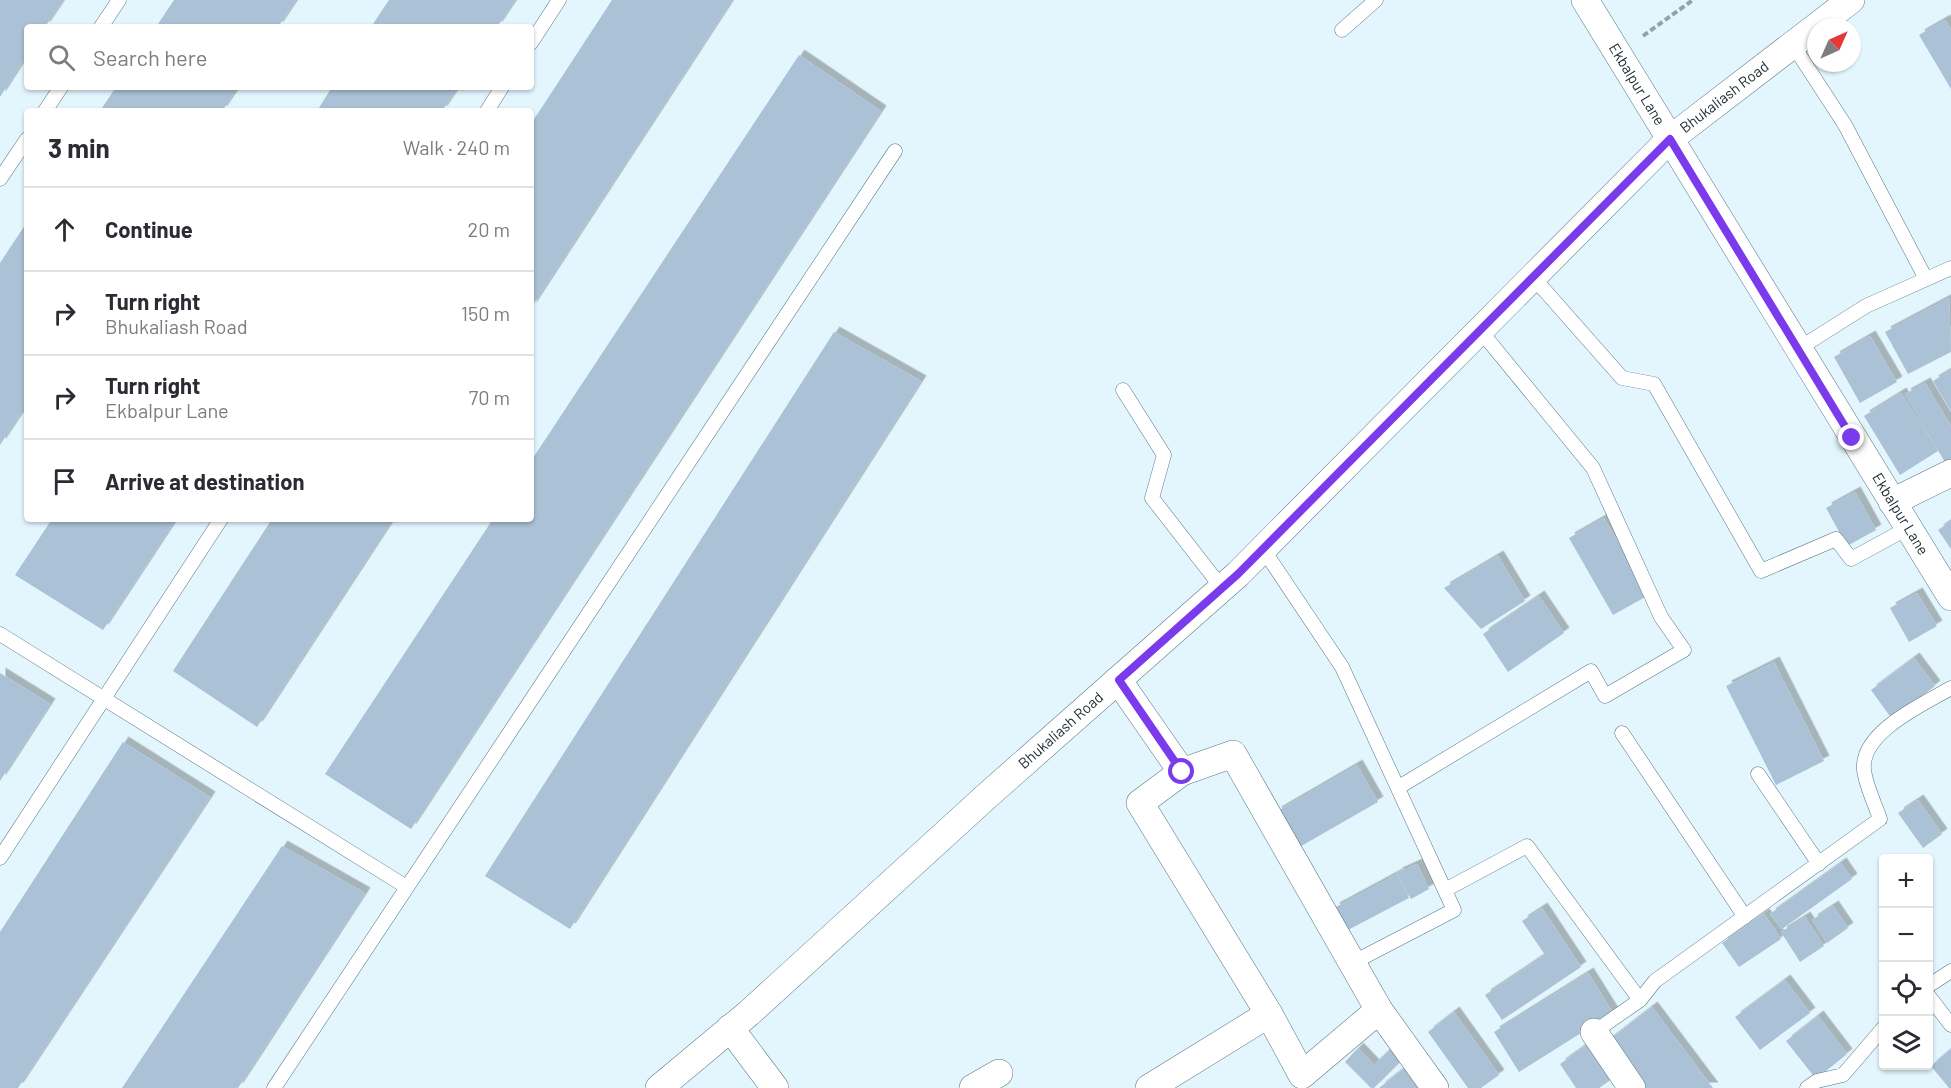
<!DOCTYPE html>
<html lang="en">
<head>
<meta charset="utf-8">
<style>
  :root { --surface:#fff; --page:#f2f2f3; --text:#2b2b33; --muted:#7c7c81; --line:#e1e1e2 }
  body { margin:0; font-family:Barlow,sans-serif; background:var(--page); color:var(--text) }
  .controls { position:absolute; right:18px; bottom:18px; display:grid; overflow:hidden; border-radius:6px; box-shadow:0 2px 4px #0004 }
  .controls button { width:54px; height:54px; display:grid; place-items:center; padding:0; border:0; border-bottom:2px solid var(--line); background:var(--surface); color:var(--text); font:30px sans-serif }
  .compass { position:absolute; left:1807px; top:18px; width:54px; height:54px; border-radius:50%; background:var(--surface); box-shadow:0 2px 4px #0004; rotate:45deg }
  .stop { position:absolute; width:18px; height:18px; margin:-14px; border:4px solid #7c3aed; border-radius:50%; background:#fff }
  .stop.end { background:#7c3aed; border-color:#fff; box-shadow:0 2px 6px #0008 }
  .list { margin:0; padding:0; list-style:none }
  h2 { display:flex; justify-content:space-between; align-items:center; height:78px; margin:0; padding:0 24px; font-size:26px }
  h2 small { font-size:20px; font-weight:400; color:var(--muted) }
  .list li { display:grid; grid-template-columns:39px 1fr auto; gap:18px; align-items:center; box-sizing:border-box; height:84px; padding:0 24px; border-top:2px solid var(--line) }
  .list b { display:block; font-size:22px; white-space:nowrap }
  .list p { margin:0; font-size:20px; white-space:nowrap; color:var(--muted) }
  .list em { font-size:20px; font-style:normal; color:var(--muted) }
  .icon { flex:none; width:33px; height:33px; fill:none; stroke:currentColor; stroke-width:2; stroke-linecap:round; stroke-linejoin:round }
  .map { position:relative; flex:none; width:1951px; height:1088px; overflow:hidden }
  .search { position:absolute; background:var(--surface); box-shadow:0 2px 4px #0004; left:24px; top:24px; width:510px; height:66px; display:flex; align-items:center; gap:15px; box-sizing:border-box; padding:0 21px; border-radius:6px; color:var(--muted); font-size:22px }
  .panel { position:absolute; background:var(--surface); box-shadow:0 2px 4px #0004; left:24px; top:108px; width:510px; height:414px; border-radius:6px }
  .map>svg:first-child { display:block }
</style>
</head>
<body>
<div class="map">
<svg width="1951" height="1088" viewBox="0 0 1951 1088">
  <defs>
    <filter id="shadow"><feDropShadow dx="5.5" dy="-5.5" stdDeviation="0" flood-color="#0004"/></filter>
  </defs>
  <rect width="100%" height="100%" fill="#e3f6fe"/>
  <path fill="#abc1d5" filter="url(#shadow)" d="M0,0H63L45,27H27V55L0,97Z
    M174,0H296L278,27H156Z
    M389,0H515L497,27H371Z
    M612,0H732L531,308V124Z
    M1945,20L1951,30V89L1919,35Z
    M799,55L881,111L411,829L325,774L493,519H531V461Z
    M116,87H238L222,111H100Z
    M332,87H458L442,111H317Z
    M27,222V404L0,445V263Z
    M1949,298L1951,352L1908,374L1885,332Z
    M834,332L921,381L570,929L485,876Z
    M1870,336L1897,382L1860,403L1834,357Z
    M1951,370V411L1933,381Z
    M1925,383L1951,426V461L1946,464L1905,394Z
    M1901,393L1938,451L1900,475L1864,416Z
    M1855,492L1876,530L1847,546L1826,508Z
    M1604,518L1649,595L1613,615L1569,538Z
    M52,519H176L103,630L15,575Z
    M272,519H393L257,727L173,671Z
    M1951,521V549L1938,530Z
    M1498,556L1525,601L1481,629L1444,588Z
    M1917,593L1937,626L1909,642L1890,608Z
    M1539,596L1564,633L1508,672L1483,634Z
    M1914,658L1935,686L1892,719L1871,690Z
    M1774,662L1824,761L1776,785L1726,686Z
    M0,673L50,704L0,781Z
    M123,742L210,797L18,1088H0V932Z
    M1357,765L1378,802L1296,849L1276,812Z
    M1918,800L1942,834L1923,848L1898,813Z
    M282,846L365,893L238,1088H122Z
    M1841,863L1852,879L1782,929L1770,914Z
    M1417,864L1429,889L1411,899L1397,873Z
    M1397,874L1409,898L1346,931L1334,908Z
    M1833,906L1848,928L1827,943L1812,920Z
    M1542,908L1581,967L1502,1020L1485,995L1545,955L1522,921Z
    M1764,914L1781,939L1739,967L1722,943Z
    M1805,917L1824,946L1800,962L1781,932Z
    M1588,973L1613,1013L1519,1072L1494,1032Z
    M1785,980L1810,1013L1760,1050L1735,1017Z
    M1652,1007L1713,1088H1638L1604,1044Z
    M1454,1012L1499,1075L1481,1088H1468L1428,1032Z
    M1818,1016L1847,1054L1816,1079L1786,1041Z
    M1588,1044L1612,1079L1599,1088H1576L1560,1064Z
    M1358,1048L1374,1065L1391,1048L1402,1060L1374,1088H1371L1345,1062Z
    M1951,1049V1088H1949L1931,1066Z
    M1406,1067L1424,1088H1379Z"/>
  <g fill="none" stroke-linecap="round" stroke-linejoin="round">
    <g stroke="#5a7682" stroke-width="15">
      <path id="lane" d="M101,27L119,0
        M1342,30L1376,0
        M531,43L559,0
        M1793,45L1845,125L1926,279
        M45,111L61,87
        M487,111L502,87
        M0,179L27,139
        M1532,276L1622,378L1654,384L1761,571L1836,539L1851,559L1908,528
        M1798,349L1866,306L1951,268
        M1123,390L1164,455L1152,498L1222,588
        M1263,549L1342,667L1454,910L1352,963
        M0,634L405,886
        M1622,733L1745,917
        M1758,774L1819,864
        M1399,787L1591,671L1605,696L1684,650L1661,617L1593,468L1479,329
        M0,858L221,519
        M1445,890L1527,846L1640,1000
        M1928,986L1951,971
        M1928,995L1951,1025
        M1594,1032L1640,1000L1655,981L1880,819C1875,804 1866,786 1864,770C1860,732 1924,704 1951,688
        M274,1088L895,151
        M1807,1088L1817,1081L1843,1075L1884,1027"/>
    </g>
    <g stroke="#5a7682" stroke-width="28">
      <g id="street">
        <path id="s1" d="M1585,0L1951,597"/>
        <path d="M1892,502L1951,473"/>
        <path d="M1118,680L1182,772L1233,754L1379,1010L1435,1088"/>
        <path d="M1182,772L1140,803L1269,1014L1302,1075L1379,1010"/>
        <path d="M730,1028L775,1088"/>
        <path d="M1594,1032L1632,1088"/>
        <path id="s2" d="M659,1088L749,1013L989,794L1238,574L1670,139L1851,0"/>
        <path d="M973,1088L999,1073"/>
        <path d="M1149,1088L1269,1014"/>
      </g>
    </g>
    <path stroke="#92a2a9" stroke-width="4" stroke-dasharray="6 3" stroke-linecap="butt" d="M1643,36L1693,0"/>
    <use href="#lane" stroke="#fff" stroke-width="14"/>
    <use href="#street" stroke="#fff" stroke-width="27"/>
  </g>
  <g fill="none" stroke-linecap="round" stroke-linejoin="round">
    <path stroke="#7c3aed" stroke-width="8" d="M1182,772L1119,680L1238,574L1670,139L1852,438"/>
  </g>
  <g text-anchor="middle" stroke-width="6" stroke-linejoin="round" paint-order="stroke">
    <g font-size="15" fill="#222e33" stroke="#e3f6fe">
      <text dy="5" stroke="none"><textPath href="#s1" startOffset="99">Ekbalpur Lane</textPath></text>
      <text dy="5" stroke="none"><textPath href="#s2" startOffset="1456">Bhukaliash Road</textPath></text>
      <text dy="5" stroke="none"><textPath href="#s1" startOffset="603">Ekbalpur Lane</textPath></text>
      <text dy="5" stroke="none"><textPath href="#s2" startOffset="538">Bhukaliash Road</textPath></text>
    </g>
  </g>
</svg>
<div class="controls">
<button>+</button>
<button>−</button>
<button><svg class="icon" aria-label="locate" viewBox="0 0 24 24"><circle cx="12" cy="12" r="6"/><path d="M12 2v4M12 18v4M2 12h4M18 12h4"/></svg></button>
<button><svg class="icon" aria-label="layers" viewBox="0 0 24 24"><path d="M12 4l9 5-9 5-9-5zM3 14l9 5 9-5"/></svg></button>
</div>
<svg class="compass" viewBox="-18 -18 36 36"><path d="M0-13l5 13h-10z" fill="#e53935"/><path d="M0 13l5-13h-10z" fill="#7c7c81"/></svg>
<div class="stop" style="left:1182px;top:772px"></div>
<div class="stop end" style="left:1852px;top:438px"></div>
<div class="search"><svg class="icon" aria-label="search" viewBox="0 0 24 24"><circle cx="10" cy="10" r="6"/><path d="M15 15l6 6"/></svg>Search here</div>
<section class="panel">
<h2>3 min<small>Walk · 240 m</small></h2>
<ul class="list">
<li><svg class="icon" aria-label="ahead" viewBox="0 0 24 24"><path d="M12 20V5M6 11l6-6 6 6"/></svg><div><b>Continue</b></div><em>20 m</em></li>
<li><svg class="icon" aria-label="right" viewBox="0 0 24 24"><path d="M7 20v-9h11M14 6l5 5-5 5"/></svg><div><b>Turn right</b><p>Bhukaliash Road</p></div><em>150 m</em></li>
<li><svg class="icon" aria-label="right" viewBox="0 0 24 24"><path d="M7 20v-9h11M14 6l5 5-5 5"/></svg><div><b>Turn right</b><p>Ekbalpur Lane</p></div><em>70 m</em></li>
<li><svg class="icon" aria-label="arrive" viewBox="0 0 24 24"><path d="M6 21V4h12l-3 4 3 4H6"/></svg><div><b>Arrive at destination</b></div></li>
</ul>
</section>
</div>
</body>
</html>
